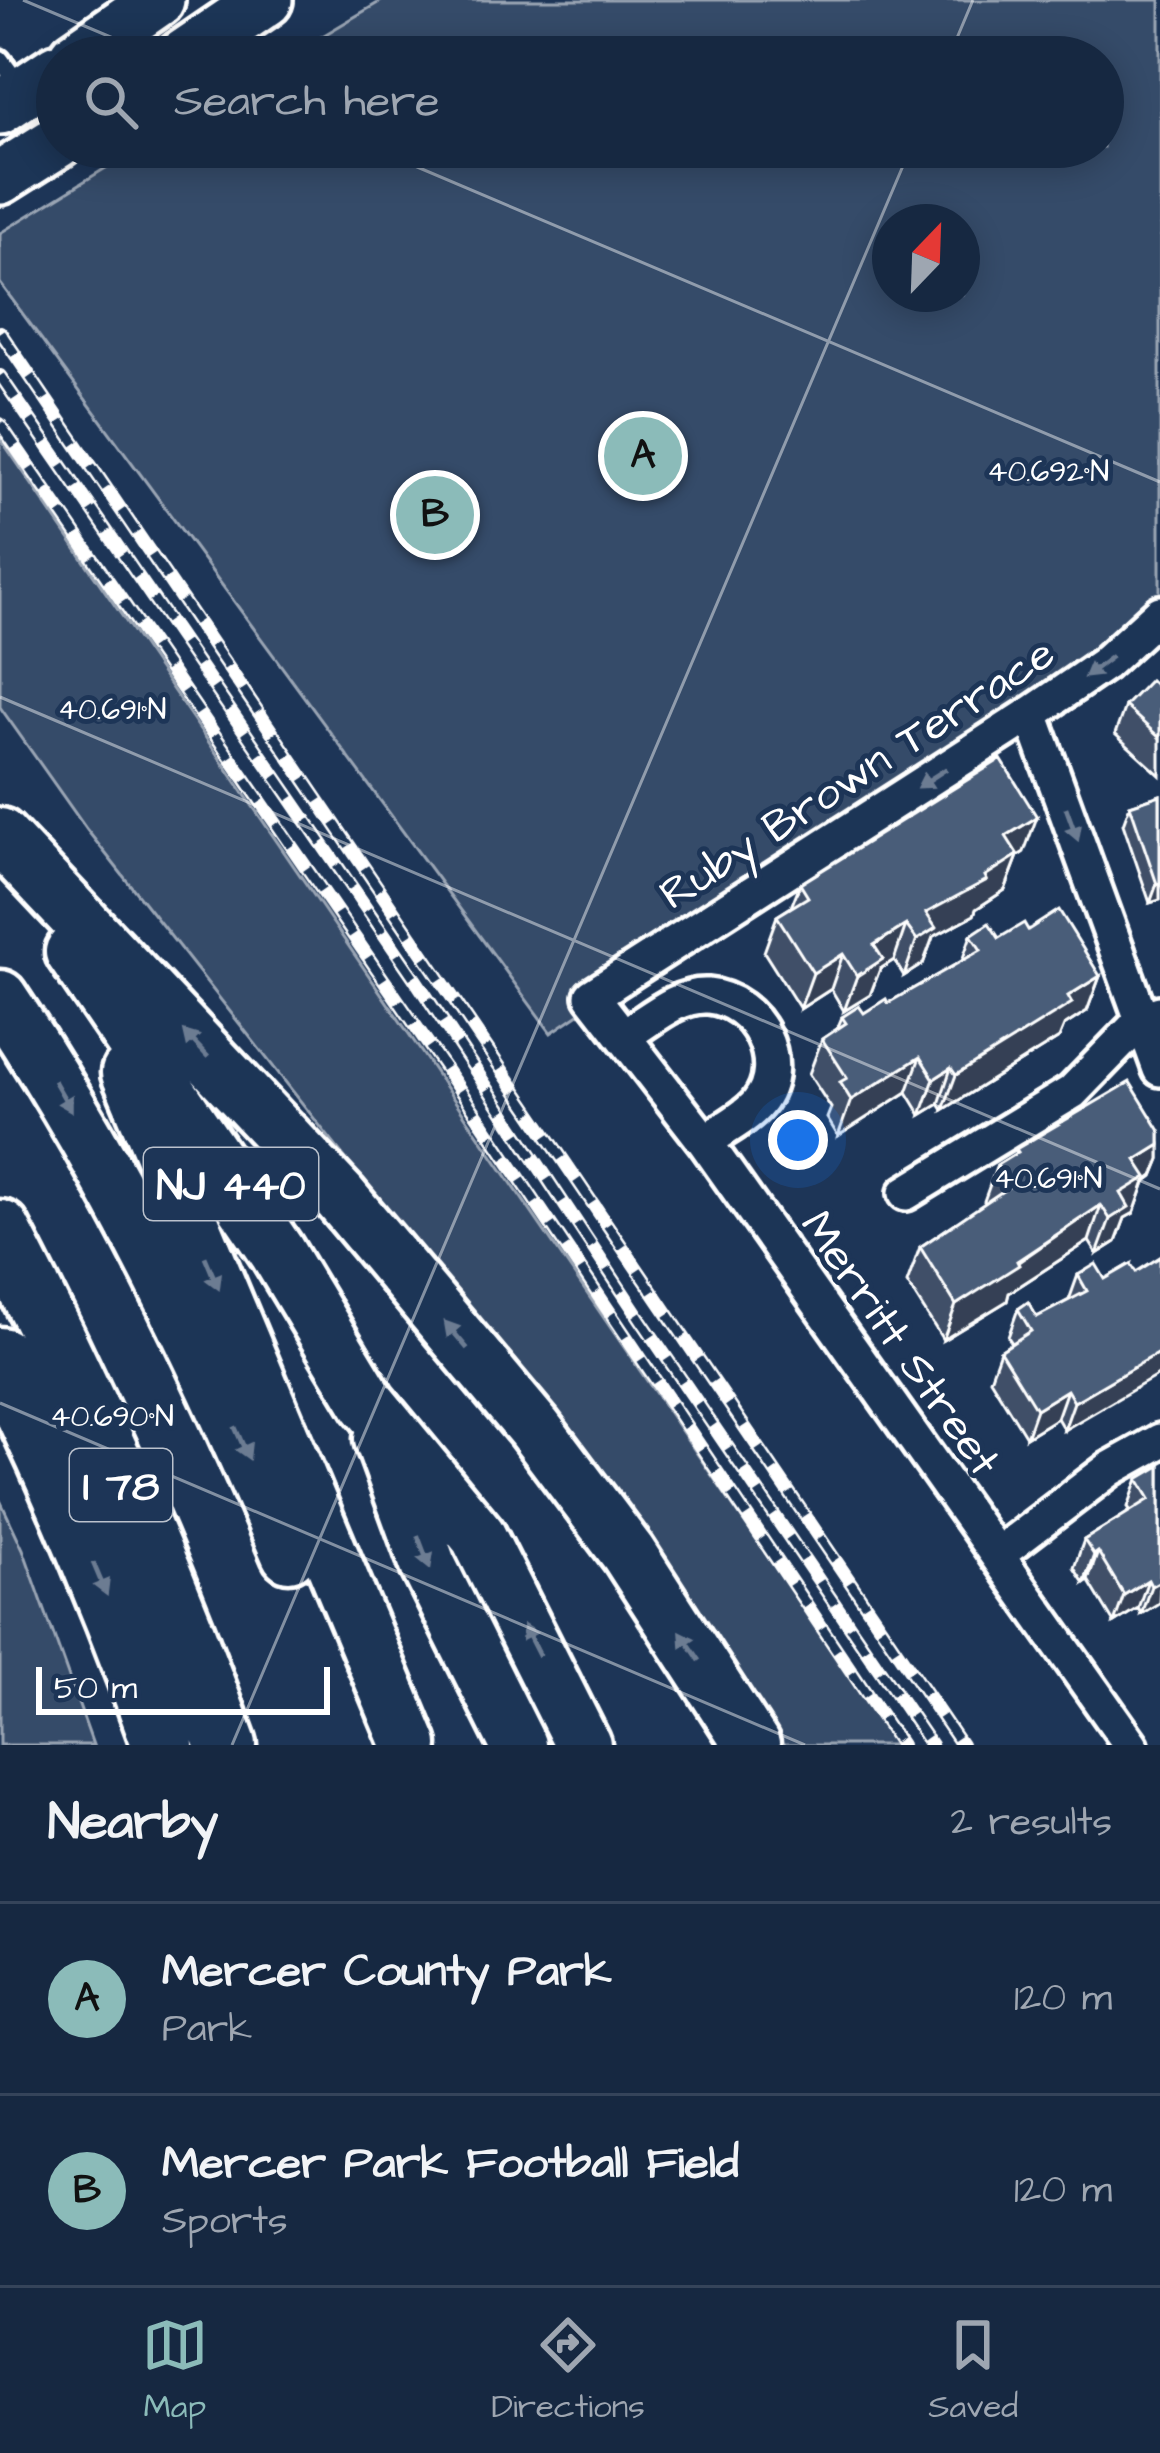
<!DOCTYPE html>
<html lang="en">
<head>
<meta charset="utf-8">
<style>
  :root { --surface:#162841; --page:#23344c; --text:#f1f3f6; --muted:#9ea6b1; --line:#35445a; --accent:#8bbbb9 }
  body { margin:0; font-family:"Architects Daughter",sans-serif; background:var(--page); color:var(--text) }
  .compass { position:absolute; left:872px; top:204px; width:108px; height:108px; border-radius:50%; background:var(--surface); box-shadow:0 6px 30px #0003; rotate:23deg }
  .scale { position:absolute; left:36px; bottom:30px; width:294px; box-sizing:border-box; padding-left:12px; border:6px solid #fff; border-top:0; font-size:33px; line-height:42px; white-space:nowrap; color:#fff; -webkit-text-stroke:9px #1d3557; paint-order:stroke }
  .you { position:absolute; left:798px; top:1140px; width:42px; height:42px; margin:-30px; border:9px solid #fff; border-radius:50%; background:#1a73e8; box-shadow:0 0 0 18px #1a73e833 }
  .badge { display:grid; place-items:center; width:78px; height:78px; border-radius:50%; background:var(--accent); color:#111; font-size:39px; font-weight:700 }
  .pin { position:absolute; translate:-50% -50%; border:6px solid #fff; box-shadow:0 3px 12px #0006 }
  .list { margin:0; padding:0; list-style:none }
  h2 { display:flex; justify-content:space-between; align-items:center; height:156px; margin:0; padding:0 48px; font-size:51px }
  h2 small { font-size:39px; font-weight:400; color:var(--muted) }
  .list li { display:grid; grid-template-columns:78px 1fr auto; gap:36px; align-items:center; box-sizing:border-box; height:192px; padding:0 48px; border-top:3px solid var(--line) }
  .list b { display:block; font-size:45px; white-space:nowrap }
  .list p { margin:0; font-size:39px; white-space:nowrap; color:var(--muted) }
  .list em { font-size:39px; font-style:normal; color:var(--muted) }
  .icon { flex:none; width:66px; height:66px; fill:none; stroke:currentColor; stroke-width:2; stroke-linecap:round; stroke-linejoin:round }
  .map { position:relative; flex:none; width:1160px; height:1745px; overflow:hidden }
  .search { position:absolute; background:var(--surface); box-shadow:0 6px 30px #0003; left:36px; right:36px; top:36px; height:132px; display:flex; align-items:center; gap:30px; box-sizing:border-box; padding:0 42px; border-radius:66px; color:var(--muted); font-size:45px }
  .sheet { height:540px; background:var(--surface) }
  nav { display:flex; justify-content:space-around; align-items:center; box-sizing:border-box; height:168px; border-top:3px solid var(--line); background:var(--surface); font-size:33px; color:var(--muted) }
  nav a { display:grid; justify-items:center; gap:6px }
  nav .on { color:var(--accent) }
  .map>svg:first-child { display:block }
</style>
</head>
<body>
<div class="map">
<svg width="1160" height="1745" viewBox="0 0 1160 1745">
  <rect width="100%" height="100%" fill="#1d3557"/>
  <filter id="ink" filterUnits="userSpaceOnUse"><feTurbulence type="fractalNoise" baseFrequency=".00833" numOctaves="2"/><feDisplacementMap in="SourceGraphic" scale="24" xChannelSelector="R" yChannelSelector="G"/><feConvolveMatrix kernelMatrix="1 2 1 2 8 2 1 2 1" color-interpolation-filters="sRGB"/></filter>
  <g filter="url(#ink)">
    <path fill="#364b69" stroke="#9aa5b4" stroke-width="3" fill-rule="evenodd" d="M383,0H1160V617L551,1033L0,283V233L140,147H1103V57H287ZM890,222H962V294H890Z
      M0,438L897,1745H774L631,1521L87,830L0,707Z
      M0,1500L23,1549L93,1745H0Z"/>
    <g fill="none" stroke-linecap="round" stroke-linejoin="round">
      <g stroke="#fff" stroke-width="26">
        <path id="service" d="M0,59L20,86"/>
      </g>
      <g stroke="#fff" stroke-width="42">
        <path id="minor" d="M1031,714L1160,1069
          M625,1035C650,1020 677,994 708,996C757,1000 790,1063 758,1103C746,1118 721,1130 705,1142
          M906,1193L1072,1092L1144,1018L1160,1013
          M997,1555L1110,1469L1160,1441
          M1131,1745L705,1142L592,996L1031,714L1104,664L1160,613"/>
      </g>
      <g stroke="#fff" stroke-width="60">
        <path id="primary" d="M76,57L158,0
          M182,57L266,0
          M0,108L57,70
          M0,178L57,142"/>
      </g>
      <g stroke="#fff" stroke-width="63">
        <path id="trunk" d="M0,836L340,1197L534,1428L628,1553L752,1745
          M73,952L277,1252L368,1403L478,1536L583,1745
          M0,998C117,1173 207,1361 289,1554
          M129,1073L410,1745
          M382,1439L428,1565L518,1745"/>
      </g>
      <g stroke="#fff" stroke-width="69">
        <path id="motorway" d="M0,1231C86,1397 163,1569 226,1745
          M0,1358C62,1484 116,1613 163,1745"/>
      </g>
      <use href="#service" stroke="#1d3557" stroke-width="16"/>
      <use href="#minor" stroke="#1d3557" stroke-width="33"/>
      <use href="#primary" stroke="#1d3557" stroke-width="51"/>
      <use href="#trunk" stroke="#1d3557" stroke-width="54"/>
      <use href="#motorway" stroke="#1d3557" stroke-width="60"/>
      <g stroke="#fff" stroke-width="14">
        <path id="rail" d="M0,332L961,1745
          M0,376L413,976L641,1320L931,1745
          M0,424L473,1109L901,1745"/>
      </g>
      <use href="#rail" stroke="#1d3557" stroke-width="9" stroke-dasharray="27" stroke-linecap="butt"/>
    </g>
    <path fill="#405068" stroke="#fff" stroke-width="3" d="M1160,679V775L1115,734L1125,706Z
      M1160,795V900L1150,903L1123,824L1130,805Z
      M1024,852L1018,856L1005,890L976,909L974,915L933,937L923,964L904,976L894,960L880,969L870,995L844,1011L831,989L800,1009L764,952L777,916L791,907L800,884Z
      M1028,930L1100,976L1087,1011L1064,1026L1059,1038L943,1110L939,1104L921,1115L907,1092L838,1136L827,1118L831,1108L809,1074L822,1039L837,1029L842,1017L864,1013L888,1003L962,961L971,935L999,938Z
      M1160,1131V1159L1153,1176L1145,1182L1134,1213L1125,1218L1116,1242L1097,1254L1089,1241L1009,1293L1007,1301L943,1340L907,1283L920,1247L986,1203L984,1201L997,1165L1015,1154L1016,1149Z
      M1131,1264L1064,1430L1057,1418L1026,1437L990,1379L1000,1351L1012,1343L1008,1337L1018,1309L1037,1317L1069,1300L1078,1275L1105,1279Z
      M1160,1466V1600L1141,1614L1138,1608L1114,1623L1088,1580L1084,1583L1074,1568L1084,1540L1131,1511L1128,1507L1138,1479Z"/>
    <path fill="#344155" stroke="#fff" stroke-width="3" d="M1037,817L1024,852L1018,856L1005,890L976,909L974,915L933,937L923,964L904,976L926,913L1006,836Z
      M1160,883V900L1150,903L1157,884Z
      M906,925L894,960L880,969L870,995L844,1011L857,976L874,945Z
      M843,954L831,989L800,1009L813,973Z
      M1100,976L1087,1011L1064,1026L1059,1038L943,1110L956,1075L1068,996Z
      M920,1057L907,1092L838,1136L851,1100Z
      M951,1068L939,1104L921,1115L934,1079Z
      M1160,1145V1159L1153,1176L1145,1182L1134,1213L1125,1218L1116,1242L1097,1254L1110,1219L1136,1160Z
      M1101,1205L1089,1241L1009,1293L1007,1301L943,1340L956,1305Z
      M1160,1352V1374L1064,1430L1074,1402Z
      M1067,1390L1057,1418L1026,1437L1036,1409Z
      M1098,1552L1088,1580L1084,1583L1094,1555Z
      M1148,1580L1138,1608L1114,1623L1124,1595Z
      M1160,1581L1159,1603L1141,1614L1151,1586Z"/>
    <path fill="#4a5d79" stroke="#fff" stroke-width="3" d="M1160,679V738L1125,706L1150,680L1155,685Z
      M1001,759L1037,817L1006,836L1018,855L985,876L987,880L926,913L936,928L917,940L906,925L874,945L883,959L857,976L843,954L813,973L777,916L808,897L800,884Z
      M1160,795V883L1157,884L1130,805Z
      M1059,910L1100,976L1068,996L1072,1003L956,1075L951,1068L934,1079L920,1057L851,1100L840,1082L847,1078L822,1039L846,1023L842,1017L859,1006L864,1013L886,999L888,1003L981,950L971,935L989,923L999,938L1024,923L1028,930Z
      M1130,1082L1160,1131V1145L1136,1160L1147,1177L1121,1193L1129,1207L1110,1219L1101,1205L1017,1261L1019,1265L956,1305L920,1247L1010,1186L997,1165L1018,1152L1016,1149Z
      M1160,1257V1352L1074,1402L1067,1390L1036,1409L1000,1351L1031,1331L1018,1309L1028,1302L1037,1317L1087,1291L1078,1275L1096,1264L1105,1279L1131,1264L1136,1272Z
      M1160,1466V1581L1151,1586L1148,1580L1124,1595L1098,1552L1094,1555L1084,1540L1150,1499L1138,1479Z"/>
    <defs><path id="oneway-solid" d="M-6-.8H1V-3.2L6.5 0L1 3.2V.8H-6Z" transform="scale(3)"/></defs>
    <g fill="#6c7c92">
      <use href="#oneway-solid" transform="translate(1098 667) rotate(143)"/>
      <use href="#oneway-solid" transform="translate(932 778) rotate(147)"/>
      <use href="#oneway-solid" transform="translate(1072 824) rotate(70)"/>
      <use href="#oneway-solid" transform="translate(196 1044) rotate(-133)"/>
      <use href="#oneway-solid" transform="translate(63 1096) rotate(60)"/>
      <use href="#oneway-solid" transform="translate(212 1273) rotate(67)"/>
      <use href="#oneway-solid" transform="translate(456 1335) rotate(-130)"/>
      <use href="#oneway-solid" transform="translate(242 1443) rotate(66)"/>
      <use href="#oneway-solid" transform="translate(424 1552) rotate(69)"/>
      <use href="#oneway-solid" transform="translate(100 1579) rotate(67)"/>
      <use href="#oneway-solid" transform="translate(531 1640) rotate(-117)"/>
      <use href="#oneway-solid" transform="translate(690 1646) rotate(-124)"/>
    </g>
  </g>
  <path fill="none" stroke="#fff" stroke-width="3" stroke-opacity="0.45" d="M23,0L158,57M949,57L973,0M370,147L1160,482M0,697L1160,1189M0,1403L805,1745M232,1745L911,147"/>
  <g text-anchor="middle" stroke-width="10" stroke-linejoin="round" paint-order="stroke">
    <g fill="#1d3557" stroke="#bbc2cd" stroke-width="3">
      <rect x="144" y="1148" width="174" height="72" rx="9"/>
      <rect x="70" y="1449" width="102" height="72" rx="9"/>
    </g>
    <g font-size="42" font-weight="bold" fill="#fff">
      <text x="231" y="1199">NJ 440</text>
      <text x="121" y="1500">I 78</text>
    </g>
    <g font-size="45" fill="#fff" stroke="#1d3557">
      <text transform="translate(856 772) rotate(-33)" y="16">Ruby Brown Terrace</text>
      <text transform="translate(902 1342) rotate(55)" y="16">Merritt Street</text>
    </g>
  </g>
  <g font-size="30" text-anchor="middle" fill="#fff" stroke="#1d3557" stroke-width="10" stroke-linejoin="round" paint-order="stroke">
    <text x="1048" y="481">40.692°N</text>
    <text x="112" y="719">40.691°N</text>
    <text x="1048" y="1188">40.691°N</text>
    <text x="112" y="1426">40.690°N</text>
  </g>
</svg>
<svg class="compass" viewBox="-18 -18 36 36"><path d="M0-13l5 13h-10z" fill="#e53935"/><path d="M0 13l5-13h-10z" fill="#9ea6b1"/></svg>
<div class="scale">50 m</div>
<div class="you"></div>
<div class="pin badge" style="left:643px;top:456px">A</div>
<div class="pin badge" style="left:435px;top:515px">B</div>
<div class="search"><svg class="icon" aria-label="search" viewBox="0 0 24 24"><circle cx="10" cy="10" r="6"/><path d="M15 15l6 6"/></svg>Search here</div>
</div>
<section class="sheet">
<h2>Nearby<small>2 results</small></h2>
<ul class="list">
<li><span class="badge">A</span><div><b>Mercer County Park</b><p>Park</p></div><em>120 m</em></li>
<li><span class="badge">B</span><div><b>Mercer Park Football Field</b><p>Sports</p></div><em>120 m</em></li>
</ul>
</section>
<nav>
<a class="on"><svg class="icon" aria-label="map" viewBox="0 0 24 24"><path d="M3 6l6-2 6 2 6-2v14l-6 2-6-2-6 2zM9 4v14M15 6v14"/></svg>Map</a>
<a><svg class="icon" aria-label="directions" viewBox="0 0 24 24"><path d="M12 3l9 9-9 9-9-9zM9 14v-3h6M13 9l2 2-2 2"/></svg>Directions</a>
<a><svg class="icon" aria-label="saved" viewBox="0 0 24 24"><path d="M7 4h10v16l-5-4-5 4z"/></svg>Saved</a>
</nav>
</body>
</html>
